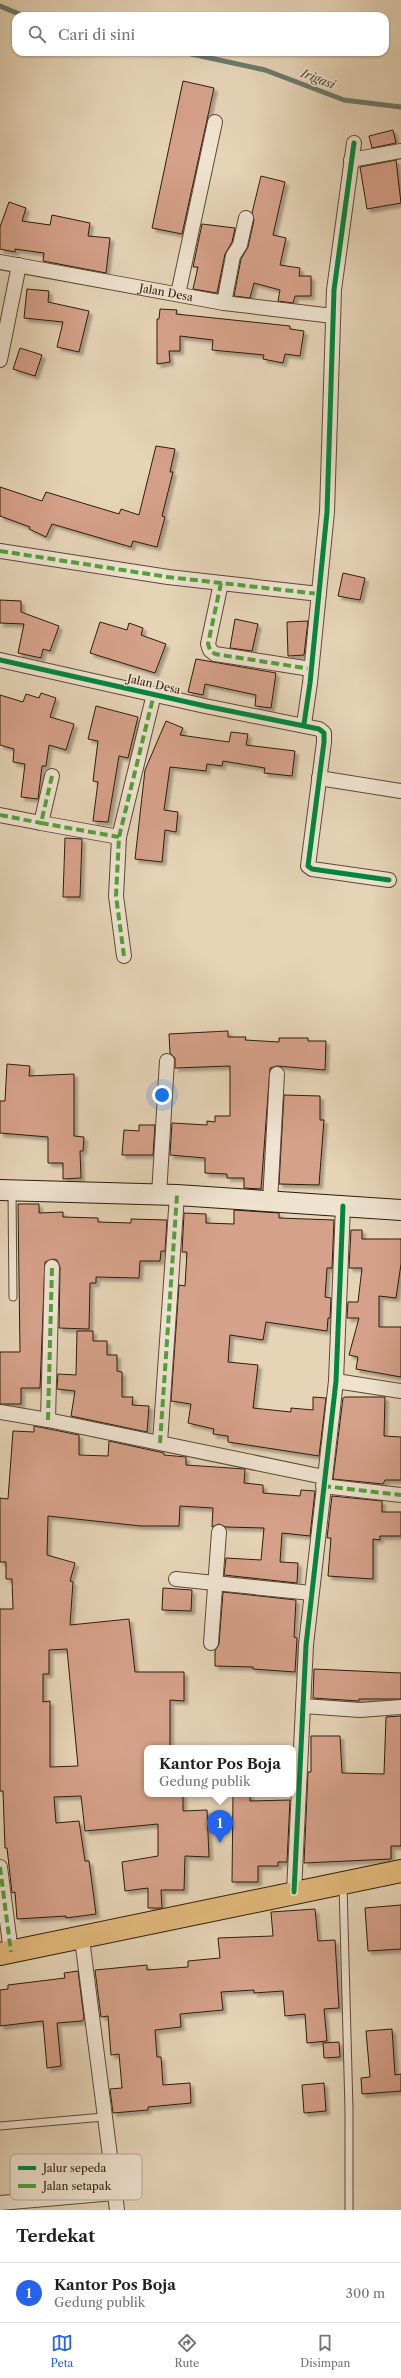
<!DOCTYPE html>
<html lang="id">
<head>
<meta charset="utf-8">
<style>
  :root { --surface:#fff; --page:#f2f2f2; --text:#202124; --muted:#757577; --line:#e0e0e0; --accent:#2563eb }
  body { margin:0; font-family:"Libre Caslon Text",serif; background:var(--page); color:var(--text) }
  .you { position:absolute; left:162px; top:1095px; width:14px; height:14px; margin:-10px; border:3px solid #fff; border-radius:50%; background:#1a73e8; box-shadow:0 0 0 6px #1a73e833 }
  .badge { display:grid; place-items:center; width:26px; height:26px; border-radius:50%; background:var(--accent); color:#fff; font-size:13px; font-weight:700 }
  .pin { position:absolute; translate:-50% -33px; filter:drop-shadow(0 1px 2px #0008) }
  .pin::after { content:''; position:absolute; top:21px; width:14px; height:12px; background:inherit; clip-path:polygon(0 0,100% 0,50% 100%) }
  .popup { position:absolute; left:144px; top:1745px; width:152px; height:52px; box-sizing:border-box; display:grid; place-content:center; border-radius:8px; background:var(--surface); filter:drop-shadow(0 1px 3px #0005); font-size:13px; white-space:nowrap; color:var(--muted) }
  .popup b { font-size:15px; color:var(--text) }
  .popup::after { content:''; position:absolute; left:50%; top:100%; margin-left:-8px; border:8px solid transparent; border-top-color:var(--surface) }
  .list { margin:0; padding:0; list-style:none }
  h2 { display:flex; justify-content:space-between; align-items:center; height:52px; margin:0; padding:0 16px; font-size:17px }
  h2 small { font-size:13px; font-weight:400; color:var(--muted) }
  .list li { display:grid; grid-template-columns:26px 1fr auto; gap:12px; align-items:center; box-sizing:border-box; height:60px; padding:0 16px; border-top:1px solid var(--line) }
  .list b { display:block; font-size:15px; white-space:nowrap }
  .list p { margin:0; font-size:13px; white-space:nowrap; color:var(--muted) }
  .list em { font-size:13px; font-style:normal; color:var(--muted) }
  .icon { flex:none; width:22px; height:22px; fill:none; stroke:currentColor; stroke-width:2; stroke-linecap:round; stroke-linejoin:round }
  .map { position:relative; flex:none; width:401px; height:2210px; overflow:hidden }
  .search { position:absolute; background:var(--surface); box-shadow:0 1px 3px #0004; left:12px; right:12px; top:12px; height:44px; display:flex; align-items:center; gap:10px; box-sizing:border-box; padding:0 14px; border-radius:12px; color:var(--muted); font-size:15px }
  .sheet { height:112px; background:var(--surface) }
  nav { display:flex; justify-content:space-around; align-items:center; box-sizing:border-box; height:56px; border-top:1px solid var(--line); background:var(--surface); font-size:11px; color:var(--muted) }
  nav a { display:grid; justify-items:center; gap:2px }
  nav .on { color:var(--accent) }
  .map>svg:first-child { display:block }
</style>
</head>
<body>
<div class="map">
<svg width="401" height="2210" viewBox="0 0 401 2210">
  <defs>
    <filter id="shadow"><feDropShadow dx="3.5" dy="3.5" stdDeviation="1" flood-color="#0004"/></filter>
  </defs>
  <rect width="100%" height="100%" fill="#e6d4b7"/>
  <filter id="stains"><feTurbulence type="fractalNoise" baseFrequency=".005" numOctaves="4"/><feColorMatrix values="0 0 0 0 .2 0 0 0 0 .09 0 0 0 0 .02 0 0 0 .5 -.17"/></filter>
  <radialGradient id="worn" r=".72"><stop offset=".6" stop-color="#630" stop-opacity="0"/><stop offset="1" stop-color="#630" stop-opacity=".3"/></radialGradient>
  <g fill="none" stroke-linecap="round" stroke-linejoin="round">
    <path stroke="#6c7a6d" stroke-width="5" d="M0,6L24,16
      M120,52H169
      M182,52L265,70L344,100L401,107"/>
  </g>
  <path fill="#d6a18a" stroke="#2d1c0b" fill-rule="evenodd" filter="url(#shadow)" d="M183,81L214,88L182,234L152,228Z
    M393,130L396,143L372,148L369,136Z
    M396,160L401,203L367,209L360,167Z
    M261,176L285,182L273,235L286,238L280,265L300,268L299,276H311V296H295L293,303L278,301L280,290L254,283L250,298L234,296L241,259L248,247L254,220L252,213Z
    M9,202L26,208L22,221L50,225L52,215L90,223L88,236L110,238L106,273L43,261L44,253L15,249V252L0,249V227Z
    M202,224L235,228L232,242L225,254L217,293L193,289L198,267H193Z
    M27,289L49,291L48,302L89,311L79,352L57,347L63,322L24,318Z
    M160,309L177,310L176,314L290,326V329L304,331L300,356L285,354L283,363L263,359L264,355L212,350L213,340L180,336V351H169L170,362L157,364V319H159Z
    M20,348L42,355L35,376L13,369Z
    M156,446L175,449L170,472H173L162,516L165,517L157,547L133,541L131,547L52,524L46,537L29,529L30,527L0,516V487L42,501L46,492L119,514L121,509L139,515Z
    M343,573L365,578L360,600L338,596Z
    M0,600L21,601V612L59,626L50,651L43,649L41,658L18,653L24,624L0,623Z
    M235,619L258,624L252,651L230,648Z
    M308,621L304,655L288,656L287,622Z
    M100,622L127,630L129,623L143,628L141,635L166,644L155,673L90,653Z
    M196,659L276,673L271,708L255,706L256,695L205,684L203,695L188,692Z
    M41,693L56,698L50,717L74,724L66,750L49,745L46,766H42L38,799L21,797L25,764L13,762L14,749L0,745V695L23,702L26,694L39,698Z
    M96,706L138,717L128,758L119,756L108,822L93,821L98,782L93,781L98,741L88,739Z
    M166,721L183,728L180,735L229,742L231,732L248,734L246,745L295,751L292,776L264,773L265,768L223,761L222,766L207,764L206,771L170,767L164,810L178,812L176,832L165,830L162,862L135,859L145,770Z
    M65,838L82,839L80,897H63Z
    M228,1031V1037H246L245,1040L279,1042V1038H308V1041H326L325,1070L277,1066L270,1068L261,1189L244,1188V1178H227V1174L205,1173V1158L170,1155L172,1123L207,1125V1121L215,1122V1116H230V1066L175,1068V1058L170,1053L169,1034Z
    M7,1064L30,1066L29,1076L74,1074V1136L84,1137L83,1151H80L81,1178L63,1179V1163H48V1137L0,1133V1101H5Z
    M284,1095L320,1096V1120H324L319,1185L279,1184Z
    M139,1125H155L153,1155H122L124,1130L139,1131Z
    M18,1204H39V1213L63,1212V1217L98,1218V1222L131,1223V1219L167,1220L165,1251H161L160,1261H140L139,1278L96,1277V1283H90L89,1329L59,1328L60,1267L57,1260L53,1259L45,1262L40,1388H21V1404H0V1352H20Z
    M234,1210L279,1213V1218L334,1220L332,1268H327L325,1297L331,1298L330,1318H328L327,1331L266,1322L263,1340L230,1335L228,1362L258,1365L253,1408L291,1412V1408L313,1410V1397L326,1398L319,1456L228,1442V1436L213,1434L214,1429L188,1423L191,1404L171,1401L179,1285L185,1286L187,1252H182L184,1213L206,1214V1223L234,1224Z
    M351,1230H362V1239H401V1264L396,1298L379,1296V1327H401V1377L356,1369L358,1357L349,1355L359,1318H347L348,1302H358L362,1268H349Z
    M77,1331H93V1341H107V1355H117V1371L122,1372V1397H133L132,1405L149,1406L147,1432L71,1416L75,1391L57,1389L58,1374L76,1375Z
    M345,1397H385L384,1436L401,1437V1480H385L383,1484L333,1479L343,1398Z
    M34,1426L79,1435V1455L108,1456L109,1441L164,1453V1455L186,1457V1465L245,1469L244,1483L263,1485V1493L300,1496L301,1490L315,1491L310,1536L282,1533L280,1562L298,1563L297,1583L224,1575L226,1558L261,1560L264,1528L226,1527L219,1524L212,1527L213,1508L180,1506L179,1526H141L48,1516L47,1555L75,1563L70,1581L73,1582L70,1625L129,1619L135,1672H184V1701L170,1700V1748H147V1794H183V1811L207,1810L209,1857L185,1856L184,1890H161L162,1908H148V1888L125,1891L122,1862L158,1856V1824L85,1831L81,1796L54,1797L56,1823L79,1821L85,1861H89L96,1914L66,1918V1916L17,1919L15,1892L12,1893L7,1848H5L3,1791H0V1609H13L12,1579H6V1562H0V1498L8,1499L13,1431L34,1432ZM67,1649L78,1766L50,1767V1701L43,1702V1674H49V1650Z
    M332,1496L382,1501V1512H401V1536H380V1540L373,1539V1579L328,1576L331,1538H327Z
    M163,1588L192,1590L191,1611L162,1610Z
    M223,1592L296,1600L294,1637L297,1638L295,1672L253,1669V1667L215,1666V1651L219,1644Z
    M314,1669L401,1673V1699H359V1701L313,1698Z
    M401,1716V1846H391V1859L304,1863L308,1772H311V1736H340L342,1773L384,1774L386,1717Z
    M233,1794H250V1801L290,1800L287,1862H278V1866H258V1882H232Z
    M401,1905V1949L368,1951L365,1908Z
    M315,1909L318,1941L335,1940L339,2008L324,2009L327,2041L307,2043L305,2014L285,2016L283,1991L254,1993V1990L221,1992L223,2010L180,2014L181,2027L155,2030L157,2057H161L163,2085L190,2083L191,2103L148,2107V2110L113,2113L110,2089L122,2088L119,2054L111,2055L108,2016L101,2017L95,1970L147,1965V1970L188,1967V1961L220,1958L218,1938L273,1936L271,1912Z
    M78,1971L84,2018L82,2021L57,2023L61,2066L47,2068L43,2021L0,2026V1990L8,1989V1985L65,1978L64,1973Z
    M392,2029L395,2075L401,2074V2091L362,2094L361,2078L370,2077L366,2031Z
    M339,2042L340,2057L324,2058L323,2043Z
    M324,2083L326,2111L304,2113L302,2085Z"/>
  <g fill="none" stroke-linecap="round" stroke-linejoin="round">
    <g stroke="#5b4a36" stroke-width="9">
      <path id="lane" d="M12,1192L13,1297
        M343,1885L349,2110V2210
        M0,2126L104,2117"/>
    </g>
    <g stroke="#5b4a36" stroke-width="16">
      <g id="street">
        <path d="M351,160L401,151"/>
        <path id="s1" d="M0,262L224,303L333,316"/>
        <path d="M178,294L215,122"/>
        <path d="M224,303L233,256L240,245L246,218"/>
        <path d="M0,360L19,265"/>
        <path d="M0,551L168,577L319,594"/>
        <path d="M221,583L208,644L210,650L215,654L311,669"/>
        <path d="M0,660L205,706L319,729L324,733V742L308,866L312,869L389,880"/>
        <path d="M304,724L310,683L327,512L334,290L354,143"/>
        <path d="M52,776L41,823L119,837"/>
        <path d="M319,778L401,791"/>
        <path d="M0,815L41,823"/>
        <path d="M124,956L116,896L119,837L154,694"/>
        <path d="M159,1195L167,1061"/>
        <path d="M270,1202L277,1074"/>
        <path d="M336,1381L401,1391"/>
        <path d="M0,1412L48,1420L324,1477"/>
        <path d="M48,1420L52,1267"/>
        <path d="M160,1443L177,1195"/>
        <path d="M323,1486L401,1495"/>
        <path d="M176,1579L311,1593"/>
        <path d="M211,1643L219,1532"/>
        <path d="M303,1706L360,1710L401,1707"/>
        <path d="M0,1867L11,1952"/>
        <path d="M294,1892L306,1645L336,1381L343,1206"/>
        <path d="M82,1939L117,2210"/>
        <path d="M0,2203L114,2193"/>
      </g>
    </g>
    <g stroke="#2d1c0b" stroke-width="22">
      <path id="secondary" d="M0,1190L177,1195L401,1210"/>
    </g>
    <g stroke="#2d1c0b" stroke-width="24">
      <path id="primary" d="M0,1954L401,1871"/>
    </g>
    <use href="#lane" stroke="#efe3d0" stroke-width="7"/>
    <use href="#street" stroke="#efe3d0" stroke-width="14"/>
    <use href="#secondary" stroke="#efe3d0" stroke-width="20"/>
    <use href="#primary" stroke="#e3ba7c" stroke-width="22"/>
    <path stroke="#52a13e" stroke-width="4" stroke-dasharray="8 4" stroke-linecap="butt" d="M0,551L168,577L319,594
      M221,583L208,644L210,650L215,654L311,669
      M52,776L41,823L119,837
      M0,815L41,823
      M124,956L116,896L119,837L154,694
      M48,1420L52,1267
      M160,1443L177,1195
      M323,1486L401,1495
      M0,1867L11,1952"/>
    <g stroke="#efe3d0" stroke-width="8">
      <path id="cycleway" d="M0,660L205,706L319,729L324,733V742L308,866L312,869L389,880
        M304,724L310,683L327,512L334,290L354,143
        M294,1892L306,1645L336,1381L343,1206"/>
    </g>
    <use href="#cycleway" stroke="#00873e" stroke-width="5"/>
  </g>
  <g text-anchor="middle" stroke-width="3.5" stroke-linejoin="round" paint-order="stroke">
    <g font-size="11" fill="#2d1c0b" stroke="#efe3d0">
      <text dy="4" stroke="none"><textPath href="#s1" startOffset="169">Jalan Desa</textPath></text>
      <text transform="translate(154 684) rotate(13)" y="4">Jalan Desa</text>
    </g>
    <g font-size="12" font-style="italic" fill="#4c4b3c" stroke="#efe3d0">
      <text transform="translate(318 79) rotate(21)" y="4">Irigasi</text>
    </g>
  </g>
  <rect x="10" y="2154" width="132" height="46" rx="6" fill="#efe3d0" stroke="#b5a795" stroke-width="1"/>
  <rect x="18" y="2166" width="18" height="4" fill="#00873e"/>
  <rect x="18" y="2184" width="18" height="4" fill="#52a13e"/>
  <g font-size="11" fill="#2d1c0b">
    <text x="43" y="2172">Jalur sepeda</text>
    <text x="43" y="2190">Jalan setapak</text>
  </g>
  <rect width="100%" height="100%" filter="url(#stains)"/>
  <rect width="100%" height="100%" fill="url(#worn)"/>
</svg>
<div class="you"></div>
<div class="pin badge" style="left:220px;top:1843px">1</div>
<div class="popup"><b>Kantor Pos Boja</b>Gedung publik</div>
<div class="search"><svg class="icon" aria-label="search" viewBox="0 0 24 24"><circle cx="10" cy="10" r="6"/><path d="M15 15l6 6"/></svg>Cari di sini</div>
</div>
<section class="sheet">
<h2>Terdekat<small></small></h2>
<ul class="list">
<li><span class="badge">1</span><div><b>Kantor Pos Boja</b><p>Gedung publik</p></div><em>300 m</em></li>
</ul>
</section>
<nav>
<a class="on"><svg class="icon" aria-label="map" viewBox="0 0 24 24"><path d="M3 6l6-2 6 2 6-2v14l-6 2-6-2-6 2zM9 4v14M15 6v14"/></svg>Peta</a>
<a><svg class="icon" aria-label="directions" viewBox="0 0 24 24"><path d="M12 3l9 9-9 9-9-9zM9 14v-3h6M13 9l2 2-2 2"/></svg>Rute</a>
<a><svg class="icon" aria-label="saved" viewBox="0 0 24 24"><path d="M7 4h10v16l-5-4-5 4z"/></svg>Disimpan</a>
</nav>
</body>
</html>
